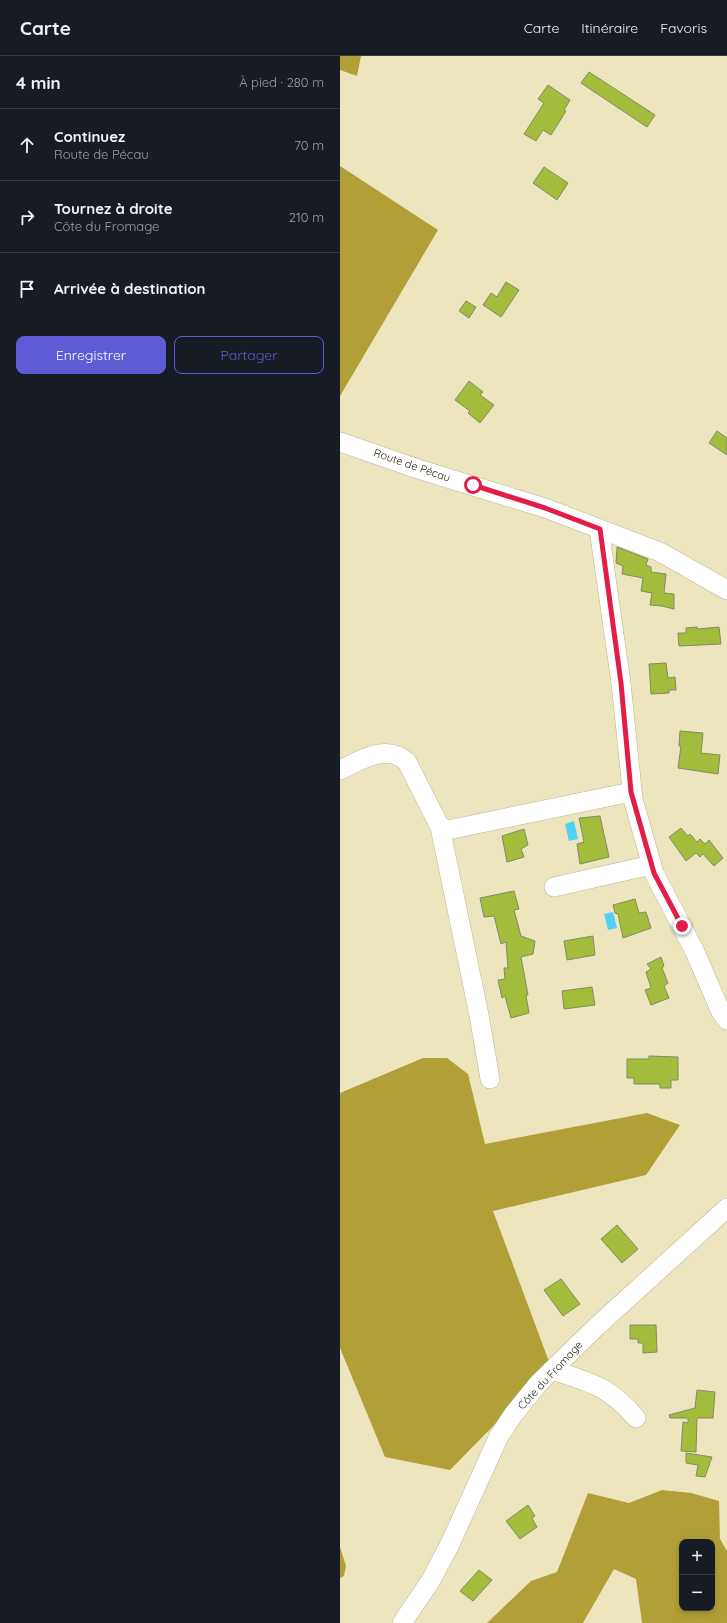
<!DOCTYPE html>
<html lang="fr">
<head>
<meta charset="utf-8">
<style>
  :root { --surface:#171b24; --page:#242831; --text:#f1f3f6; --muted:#9ea1a6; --line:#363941; --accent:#5e5cd4 }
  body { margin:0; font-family:Quicksand,sans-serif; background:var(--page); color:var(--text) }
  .controls { position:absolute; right:12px; bottom:12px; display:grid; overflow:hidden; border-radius:8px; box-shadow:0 2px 6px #0003 }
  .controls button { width:36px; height:36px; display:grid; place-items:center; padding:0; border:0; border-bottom:1px solid var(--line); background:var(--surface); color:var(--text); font:20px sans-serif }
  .stop { position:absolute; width:12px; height:12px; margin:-9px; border:3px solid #e11d48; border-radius:50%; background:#fff }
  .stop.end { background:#e11d48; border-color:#fff; box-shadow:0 1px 4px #0008 }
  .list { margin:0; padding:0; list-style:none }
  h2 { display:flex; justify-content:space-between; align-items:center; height:52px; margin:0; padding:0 16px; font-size:17px }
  h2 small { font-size:13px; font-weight:400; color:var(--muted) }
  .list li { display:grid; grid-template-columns:26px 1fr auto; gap:12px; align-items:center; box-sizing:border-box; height:72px; padding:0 16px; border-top:1px solid var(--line) }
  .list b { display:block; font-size:15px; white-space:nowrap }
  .list p { margin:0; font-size:13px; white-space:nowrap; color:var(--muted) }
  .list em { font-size:13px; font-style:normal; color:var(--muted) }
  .actions { display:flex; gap:8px; padding:12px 16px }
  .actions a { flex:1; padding:9px 0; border:1px solid var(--accent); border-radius:8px; text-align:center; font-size:14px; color:var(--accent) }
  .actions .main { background:var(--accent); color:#fff }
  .icon { flex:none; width:22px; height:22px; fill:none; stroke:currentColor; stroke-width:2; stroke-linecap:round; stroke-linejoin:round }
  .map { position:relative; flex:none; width:387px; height:1567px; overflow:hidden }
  header { display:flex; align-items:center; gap:24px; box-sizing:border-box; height:56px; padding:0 20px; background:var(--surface); border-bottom:1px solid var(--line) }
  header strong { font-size:19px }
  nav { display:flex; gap:22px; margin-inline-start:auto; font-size:14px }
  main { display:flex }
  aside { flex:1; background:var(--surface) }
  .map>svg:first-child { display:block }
</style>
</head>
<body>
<header>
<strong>Carte</strong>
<nav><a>Carte</a><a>Itinéraire</a><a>Favoris</a></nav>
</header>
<main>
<aside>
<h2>4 min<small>À pied · 280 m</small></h2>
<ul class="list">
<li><svg class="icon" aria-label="ahead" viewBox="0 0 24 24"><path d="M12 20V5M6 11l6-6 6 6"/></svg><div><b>Continuez</b><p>Route de Pécau</p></div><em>70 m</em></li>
<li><svg class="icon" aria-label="right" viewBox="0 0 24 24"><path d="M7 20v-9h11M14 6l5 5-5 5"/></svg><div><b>Tournez à droite</b><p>Côte du Fromage</p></div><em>210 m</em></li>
<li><svg class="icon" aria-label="arrive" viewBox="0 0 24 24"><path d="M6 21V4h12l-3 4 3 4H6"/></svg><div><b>Arrivée à destination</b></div></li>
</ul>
<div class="actions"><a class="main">Enregistrer</a><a>Partager</a></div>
</aside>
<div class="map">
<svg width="387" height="1567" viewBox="0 0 387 1567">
  <rect width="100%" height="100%" fill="#ece5be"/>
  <path fill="#b19f38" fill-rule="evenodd" d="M0,0H21L17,20L0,14Z
    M0,110L98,174L0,340Z
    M83,1002H107L128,1018L145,1088L307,1057L340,1069L306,1119L153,1155L211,1311L110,1414L45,1401L0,1292V1037Z
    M322,1434L351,1437L379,1445L380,1483L387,1495V1567H302L296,1523L274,1513L243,1567H147L191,1525L217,1516L248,1437L289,1447ZM342,1486H372V1552H342Z
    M0,1491L6,1510L4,1520L0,1522Z"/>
  <path fill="#4fd2f6" d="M234,765L238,783L229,785L225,768Z
    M273,856L277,872L268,874L264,858Z"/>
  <path fill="#a4bc3b" stroke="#828b68" d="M249,16L315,59L307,71L241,27Z
    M208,29L230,44L224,54L226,55L211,79L203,74L196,85L184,78L204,47L198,43Z
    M204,111L228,127L217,144L193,127Z
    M166,226L179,234L161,261L143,249L151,237L157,241Z
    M126,245L136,251L129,262L119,255Z
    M129,325L143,336L140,339L154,349L140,367L128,357L130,355L115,344Z
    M377,375L387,382V399L369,387Z
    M277,491L308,503L306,509L311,511V516L326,518L324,537L334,538V553L322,550L310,549L312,537L301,535L303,522L282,518L283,510L276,507Z
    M357,571L358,573L379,571L381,588L339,590L338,577H346V572Z
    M326,607L328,622L335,621L336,634H329V637L311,638L309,608Z
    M340,675L363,677L361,697L380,699L378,718L338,712L341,690H339Z
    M260,760L269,801L240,808L237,788L244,786L239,762Z
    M341,772L348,780L350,778L357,786L360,783L365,788L369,784L383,802L374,810L363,798L360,801L356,797L346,805L329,781Z
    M184,773L188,789L181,793L184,801L167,806L162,780Z
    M174,835L179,853L174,854L181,880L195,885L193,898L181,901L188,939H186L189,957L171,962L165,940L162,942L158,924L165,923L164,912H168L166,886L161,888L154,860L144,861L140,842Z
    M295,843L299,857L306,856L311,872L283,882L278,858L275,857L273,849Z
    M253,880L255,899L227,904L224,885Z
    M321,901L324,910L322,912L328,927L324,930L329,942L311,949L305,934L311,932L306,916L311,913L307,908Z
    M252,931L255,949L224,953L222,935Z
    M309,1000L338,1001V1024H331V1032H320V1028H294V1022H287V1003H309Z
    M277,1169L298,1193L282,1207L261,1183Z
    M221,1223L240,1248L223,1260L204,1234Z
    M290,1269H316L317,1296L303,1297V1287H298V1283H290Z
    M357,1334L375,1336L373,1362H357L356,1396L341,1395L343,1366L348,1367V1362H330L329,1359L355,1352Z
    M346,1397L372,1401L365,1421L356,1420L358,1409L346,1407Z
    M188,1449L195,1460L192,1462L197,1471L180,1483L166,1465Z
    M139,1514L152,1524L133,1545L120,1535Z"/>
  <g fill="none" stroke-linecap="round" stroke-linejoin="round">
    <g stroke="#bdb691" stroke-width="20">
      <path id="minor" d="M0,386L78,413L205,452L320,496L387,534
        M259,473L281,627L293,743L314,817L355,896L381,956L387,964
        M0,714C21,704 47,687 67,706L100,771L108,774L291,736
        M100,771L139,959L150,1023
        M214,831L311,809
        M212,1314C250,1326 270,1331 296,1362
        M62,1567L91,1524L110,1488L159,1380L173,1359L198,1328L254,1273L387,1152"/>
    </g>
    <use href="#minor" stroke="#fff" stroke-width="19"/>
  </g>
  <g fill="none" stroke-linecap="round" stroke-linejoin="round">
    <path stroke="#e11d48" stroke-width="5" d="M133,429L205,452L260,473L281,627L291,736L314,817L342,870"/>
  </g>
  <g text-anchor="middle" stroke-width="3.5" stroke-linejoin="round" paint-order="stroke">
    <g font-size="11" fill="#272415" stroke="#fff">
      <text transform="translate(72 409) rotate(19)" y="4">Route de Pécau</text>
      <text transform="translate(210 1319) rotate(-47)" y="4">Côte du Fromage</text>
    </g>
  </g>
</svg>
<div class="controls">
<button>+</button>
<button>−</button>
</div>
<div class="stop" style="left:133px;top:429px"></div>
<div class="stop end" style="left:342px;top:870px"></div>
</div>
</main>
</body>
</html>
